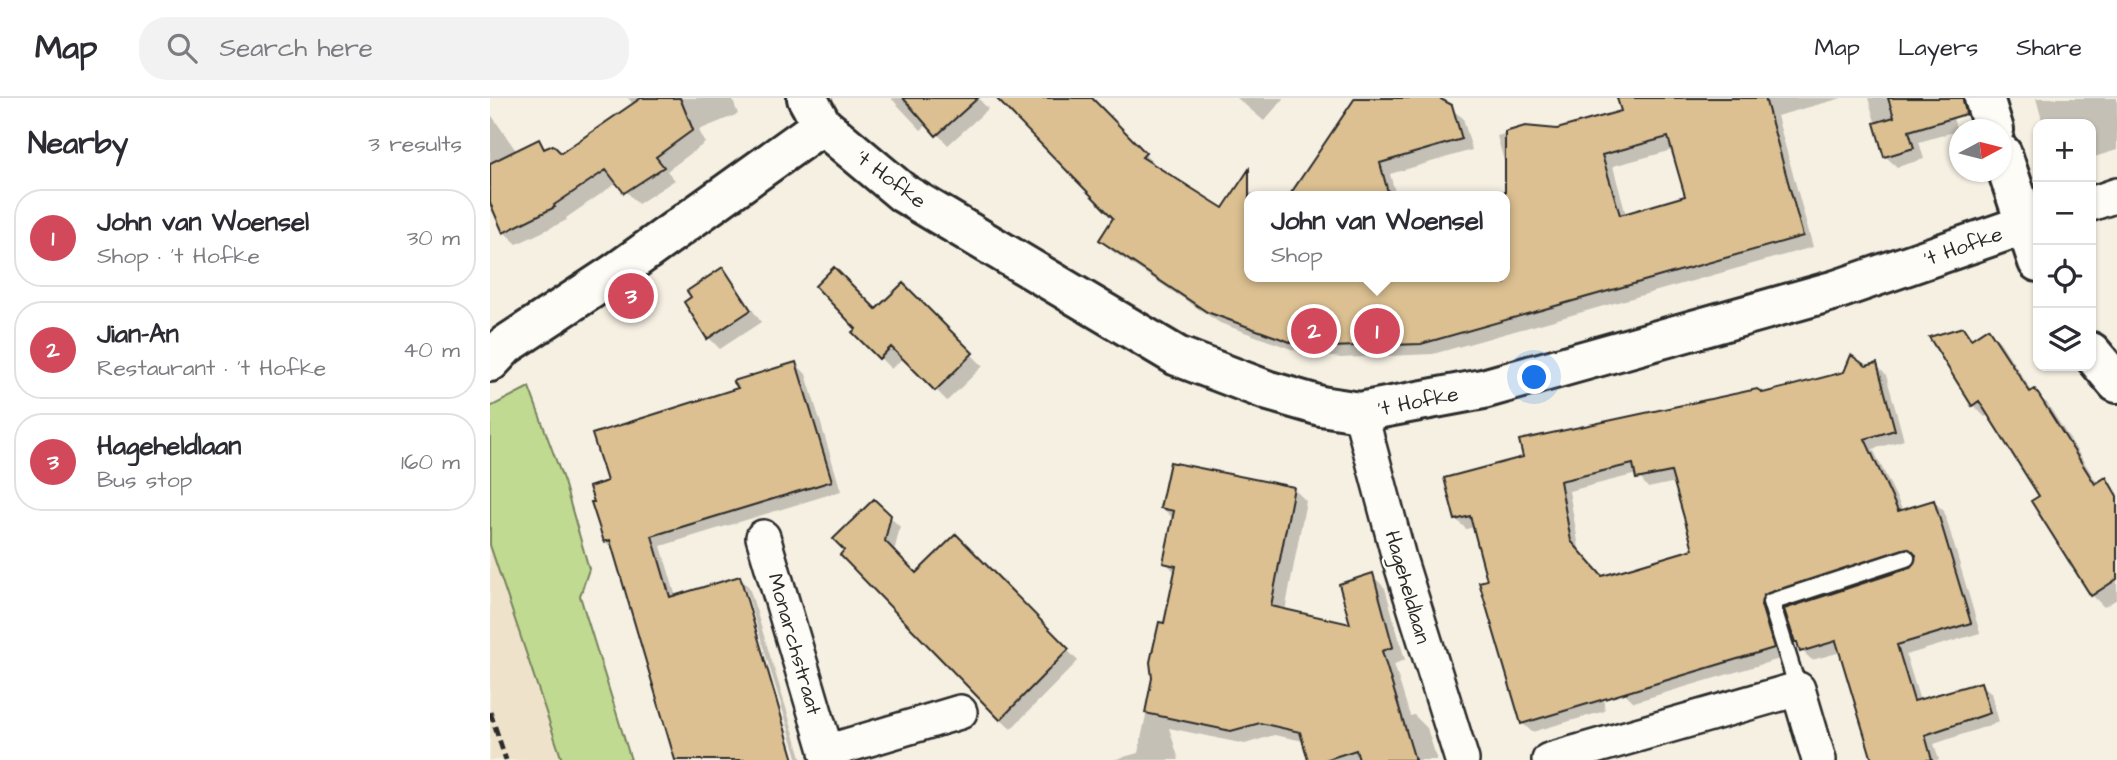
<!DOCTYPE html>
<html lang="en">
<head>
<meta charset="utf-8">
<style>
  :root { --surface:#fff; --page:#f2f2f3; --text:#2b2b33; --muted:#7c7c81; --line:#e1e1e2; --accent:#d1495b }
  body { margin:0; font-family:"Architects Daughter",sans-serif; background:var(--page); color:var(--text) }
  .controls { position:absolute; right:21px; top:21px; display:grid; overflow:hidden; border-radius:14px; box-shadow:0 2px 5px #0004 }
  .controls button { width:63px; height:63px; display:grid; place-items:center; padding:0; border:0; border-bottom:2px solid var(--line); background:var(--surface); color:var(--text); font:35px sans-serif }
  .compass { position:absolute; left:1459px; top:21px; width:63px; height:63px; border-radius:50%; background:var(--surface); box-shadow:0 2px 5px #0004; rotate:83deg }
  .you { position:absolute; left:1045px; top:280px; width:24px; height:24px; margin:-18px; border:5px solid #fff; border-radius:50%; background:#1a73e8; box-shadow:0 0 0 10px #1a73e833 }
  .badge { display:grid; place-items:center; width:46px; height:46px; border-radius:50%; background:var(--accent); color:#fff; font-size:23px; font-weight:700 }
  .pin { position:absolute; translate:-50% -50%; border:4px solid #fff; box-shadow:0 2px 7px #0006 }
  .popup { position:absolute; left:754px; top:93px; width:266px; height:91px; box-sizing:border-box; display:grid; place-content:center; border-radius:14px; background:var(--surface); filter:drop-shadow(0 2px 5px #0005); font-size:23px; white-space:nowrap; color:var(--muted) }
  .popup b { font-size:26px; color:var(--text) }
  .popup::after { content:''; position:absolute; left:50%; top:100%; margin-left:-14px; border:14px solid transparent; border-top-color:var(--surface) }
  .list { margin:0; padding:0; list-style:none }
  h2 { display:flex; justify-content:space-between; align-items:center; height:91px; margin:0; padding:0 28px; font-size:30px }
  h2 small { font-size:23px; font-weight:400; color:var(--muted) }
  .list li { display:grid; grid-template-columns:46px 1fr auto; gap:21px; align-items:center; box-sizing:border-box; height:98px; margin:0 14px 14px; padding:0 14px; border:2px solid var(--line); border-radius:28px }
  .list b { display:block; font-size:26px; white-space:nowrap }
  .list p { margin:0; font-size:23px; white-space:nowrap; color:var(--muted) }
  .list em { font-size:23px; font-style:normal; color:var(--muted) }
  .icon { flex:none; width:38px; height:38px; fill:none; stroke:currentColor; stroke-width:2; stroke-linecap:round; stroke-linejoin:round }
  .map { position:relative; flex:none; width:1627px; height:662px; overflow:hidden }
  header { display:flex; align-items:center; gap:42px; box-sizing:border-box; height:98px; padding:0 35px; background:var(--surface); border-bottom:2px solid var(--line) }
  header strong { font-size:33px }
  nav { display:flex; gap:38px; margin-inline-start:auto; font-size:24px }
  .search { width:490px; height:63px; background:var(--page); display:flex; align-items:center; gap:18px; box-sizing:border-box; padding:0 24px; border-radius:28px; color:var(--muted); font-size:26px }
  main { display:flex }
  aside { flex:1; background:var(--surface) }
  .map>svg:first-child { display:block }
</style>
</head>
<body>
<header>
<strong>Map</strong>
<div class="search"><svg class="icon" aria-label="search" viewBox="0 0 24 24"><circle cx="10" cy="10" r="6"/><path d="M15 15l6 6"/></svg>Search here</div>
<nav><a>Map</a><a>Layers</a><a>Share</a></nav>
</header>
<main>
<aside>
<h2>Nearby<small>3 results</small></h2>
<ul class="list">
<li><span class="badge">1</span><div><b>John van Woensel</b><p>Shop · 't Hofke</p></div><em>30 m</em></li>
<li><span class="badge">2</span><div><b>Jian-An</b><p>Restaurant · 't Hofke</p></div><em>40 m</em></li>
<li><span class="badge">3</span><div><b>Hageheldlaan</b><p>Bus stop</p></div><em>160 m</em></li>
</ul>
</aside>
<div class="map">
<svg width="1627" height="662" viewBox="0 0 1627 662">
  <rect width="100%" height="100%" fill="#f6f0e3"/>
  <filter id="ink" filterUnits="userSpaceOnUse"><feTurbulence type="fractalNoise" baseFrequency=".0143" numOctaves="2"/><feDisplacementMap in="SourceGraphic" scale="14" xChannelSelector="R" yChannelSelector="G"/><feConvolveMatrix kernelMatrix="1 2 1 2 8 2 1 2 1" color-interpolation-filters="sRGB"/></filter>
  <g filter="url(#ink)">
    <path fill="#eee2ca" d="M0,447L72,662H0Z"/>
    <path fill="#c1da91" stroke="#76825e" stroke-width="2" d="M39,289L74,384L99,471L90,498L141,662H72L0,447V309Z"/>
    <path fill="#0003" fill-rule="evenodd" d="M138,0H242L248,16L209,32L215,45L177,73L185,82L148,106L128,84L76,120L77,122L27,146L14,134L0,102V15L27,54L48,43L57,52L71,57L144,7Z
      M401,0H488L498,11L458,47L438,26L431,32Z
      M552,0H599L666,68L734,112L750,88L766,98H759V179H1015V109L1026,106L1007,38L1036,30L1067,32L1133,14L1129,0H1352L1287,18L1323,149L943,256L851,260L815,256L730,225L622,153L611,141L625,120ZM1183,52L1198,99L1136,117L1123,68Z
      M747,0H794L774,23Z
      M867,0H946L973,20L982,52L900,76L906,98H801Z
      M1378,0H1457L1467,33L1429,44L1434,61L1407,69L1395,58Z
      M1546,0H1627V52L1601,60V26H1553Z
      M233,171L271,224L230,251L219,240L196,204Z
      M413,188L493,268L457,303L414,259L401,271L365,234Z
      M1473,231L1483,241L1498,232L1510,244L1543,295L1557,305L1608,386L1615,382L1627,393V501L1614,509L1602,497L1552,398L1500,316L1495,319L1483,307Z
      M306,266L316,276L351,393L171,448L186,499L249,479L259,489L312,662H308L255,489H252L304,662H186L125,453L115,443L120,385L250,291Z
      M1386,267L1396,277L1414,342L1383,351L1413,413L1444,404L1454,413L1490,535L1416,557L1430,603L1491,585L1501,595L1509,624L1444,646L1449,662H1384L1351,554L1322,562L1312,553L1421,471L1427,460L1283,506L1293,560L1144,604L1134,594L1111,584L1115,613L1042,634L1032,625L985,429L976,431L966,421L1273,297ZM1147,376L1158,390L1186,384L1205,452L1112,480L1090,455L1079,393Z
      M803,390L816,403L795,513L862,529L882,477L895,490L915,562L904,566L920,618L924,617L937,630L947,662H820L814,643L784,637L755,646L679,630L689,662H623L648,655L686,475L675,464L684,421L672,410Z
      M384,403L410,429L404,454L426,477L466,439L588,563L521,631L361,467Z"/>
    <path fill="#dcc091" stroke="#2b2b2b" stroke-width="2" fill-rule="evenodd" d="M151,0H190L203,32L166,59L174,69L134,95L116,72L64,107L65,109L13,135L0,105V65L49,41L54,51L63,47L71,55Z
      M413,0H488L446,38Z
      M506,0H602L656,55L652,59L733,110L759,71V179H1012L1015,186V34L1035,28L1067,31L1131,13L1127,0H1275L1313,138L931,246L839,249L803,245L717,214L609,142L623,120ZM1178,39L1195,98L1130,117L1112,57Z
      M865,0H949L962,7L972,41L890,65L899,98H799Z
      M1398,0H1473L1476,16L1419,33L1424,50L1394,59L1384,25L1404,19Z
      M233,169L261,212L217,241L194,204L201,199L197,193Z
      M344,169L386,211L413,185L483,255L445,293L401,249L389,261L362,234L366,231L325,188Z
      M1473,229L1481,241L1498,230L1540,294L1545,291L1605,386L1616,379L1627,398V481L1601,498L1541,403L1549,398L1489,303L1482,308L1439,239Z
      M1361,257L1376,268L1387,265L1405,332L1375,341L1408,413L1444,402L1481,525L1407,547L1424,603L1491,584L1500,615L1435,637L1442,662H1382L1346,543L1310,554L1307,544H1305L1294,511L1420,470L1426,457L1417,450L1274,497L1271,507L1284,550L1031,626L989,484L997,482L980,418L965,422L954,380L1033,359L1029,342L1267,291L1273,295L1354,274ZM1143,366L1146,381L1181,374L1203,451L1112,478L1081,443L1070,383Z
      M306,264L342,383L162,438L180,499L250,478L304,662H185L120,442L114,444L101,404H104L99,389L117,383L102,336L248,290L243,283Z
      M680,364L804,389L781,508L860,526L849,486L883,475L903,549L892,553L925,662H869L866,652L835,662H818L810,634L770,625L741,633L655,615L662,580L660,564L669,524L674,525L686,468L673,465L684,413L670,410Z
      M384,401L401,417L395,443L426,475L466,436L579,551L510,622L350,457L354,452L343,441Z"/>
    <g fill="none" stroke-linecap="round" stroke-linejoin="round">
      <g stroke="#2b2b2b" stroke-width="21">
        <path id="lane" d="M1308,591L1281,504L1416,460"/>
      </g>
      <g stroke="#2b2b2b" stroke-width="38">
        <path id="street" d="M1601,106L1627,97
          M870,314L909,460L972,662
          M273,439L339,662
          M336,654L470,614
          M1059,662L1308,591L1329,662"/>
      </g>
      <g stroke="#2b2b2b" stroke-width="44">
        <path id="secondary" d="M317,0L332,27L413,95L687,258L779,293L831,308L870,314L993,291L1346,192L1534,127
          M1494,0L1504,32
          M1512,56L1548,164
          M1601,254L1627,285
          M0,264L16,247L124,176L332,27"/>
      </g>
      <use href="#lane" stroke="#fdfcf7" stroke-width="16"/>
      <use href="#street" stroke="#fdfcf7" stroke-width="33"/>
      <use href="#secondary" stroke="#fdfcf7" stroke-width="38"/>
      <path stroke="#2b2b2b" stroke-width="5" stroke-dasharray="10 5" stroke-linecap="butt" d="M0,614L16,662"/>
    </g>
  </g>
  <g text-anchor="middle" stroke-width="5" stroke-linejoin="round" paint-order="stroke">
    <g font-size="21" fill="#2b2b2b" stroke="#fdfcf7">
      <text transform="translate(401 81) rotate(37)" y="7">'t Hofke</text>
      <text transform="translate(1473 148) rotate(-19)" y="7">'t Hofke</text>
      <text transform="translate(928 303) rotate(-11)" y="7">'t Hofke</text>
      <text transform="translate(918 489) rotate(74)" y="7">Hageheldlaan</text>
      <text transform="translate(305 546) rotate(74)" y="7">Monarchstraat</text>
    </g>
  </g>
</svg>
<div class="controls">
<button>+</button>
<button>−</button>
<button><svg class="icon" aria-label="locate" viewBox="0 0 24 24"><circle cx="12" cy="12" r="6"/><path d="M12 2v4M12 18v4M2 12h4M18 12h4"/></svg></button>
<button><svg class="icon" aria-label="layers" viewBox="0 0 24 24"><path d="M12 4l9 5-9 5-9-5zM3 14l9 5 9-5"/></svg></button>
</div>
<svg class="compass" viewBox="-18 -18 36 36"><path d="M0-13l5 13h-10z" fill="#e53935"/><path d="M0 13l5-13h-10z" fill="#7c7c81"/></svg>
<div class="you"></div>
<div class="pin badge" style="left:887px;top:233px">1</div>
<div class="popup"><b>John van Woensel</b>Shop</div>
<div class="pin badge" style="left:824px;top:233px">2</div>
<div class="pin badge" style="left:141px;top:198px">3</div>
</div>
</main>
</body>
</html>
